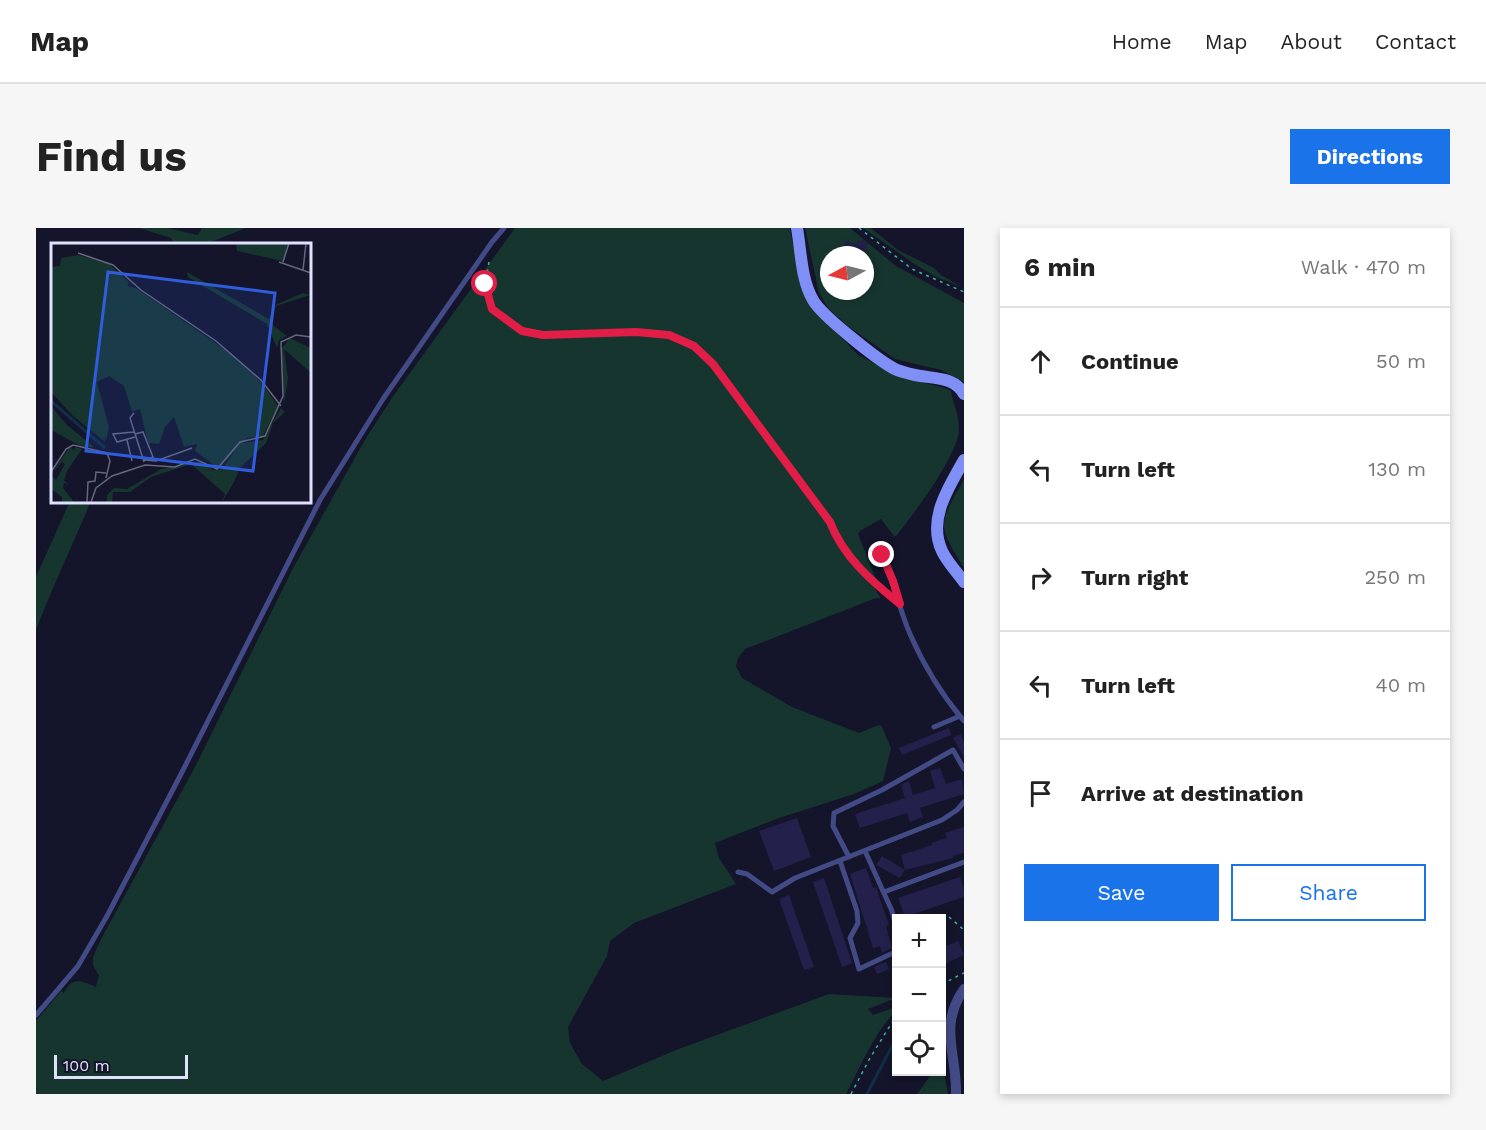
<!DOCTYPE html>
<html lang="en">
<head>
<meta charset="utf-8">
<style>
  :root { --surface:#fff; --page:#f6f6f6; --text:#222; --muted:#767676; --line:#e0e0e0; --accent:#1a73e8 }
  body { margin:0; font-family:"Work Sans",sans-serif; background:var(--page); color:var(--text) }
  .controls { position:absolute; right:18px; bottom:18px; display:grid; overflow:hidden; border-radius:0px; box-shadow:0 3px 9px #0003 }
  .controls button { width:54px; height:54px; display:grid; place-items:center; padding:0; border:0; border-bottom:2px solid var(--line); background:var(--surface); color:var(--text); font:30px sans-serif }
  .compass { position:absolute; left:784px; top:18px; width:54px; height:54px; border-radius:50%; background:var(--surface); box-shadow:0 3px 9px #0003; rotate:263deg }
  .scale { position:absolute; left:18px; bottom:15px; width:134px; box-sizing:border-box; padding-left:6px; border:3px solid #e0e2fd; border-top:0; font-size:16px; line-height:21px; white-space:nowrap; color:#e0e2fd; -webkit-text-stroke:4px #14142b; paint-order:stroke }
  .stop { position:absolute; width:18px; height:18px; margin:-14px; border:4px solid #e11d48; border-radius:50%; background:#fff }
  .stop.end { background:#e11d48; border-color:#fff; box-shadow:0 2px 6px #0008 }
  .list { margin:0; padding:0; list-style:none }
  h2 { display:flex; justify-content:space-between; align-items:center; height:78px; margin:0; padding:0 24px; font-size:26px }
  h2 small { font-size:20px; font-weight:400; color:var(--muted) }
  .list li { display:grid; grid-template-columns:39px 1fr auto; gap:18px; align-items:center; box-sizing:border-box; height:108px; padding:0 24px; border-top:2px solid var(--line) }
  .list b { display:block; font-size:22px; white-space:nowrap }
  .list em { font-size:20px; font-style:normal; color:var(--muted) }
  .actions { display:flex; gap:12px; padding:18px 24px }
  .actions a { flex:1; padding:14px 0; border:2px solid var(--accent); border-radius:0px; text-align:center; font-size:21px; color:var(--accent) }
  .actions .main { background:var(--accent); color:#fff }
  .icon { flex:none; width:33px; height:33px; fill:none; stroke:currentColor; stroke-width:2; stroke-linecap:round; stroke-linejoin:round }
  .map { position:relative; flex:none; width:928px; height:866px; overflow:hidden; border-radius:0px }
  header { display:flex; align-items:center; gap:36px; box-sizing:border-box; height:84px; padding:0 30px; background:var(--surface); border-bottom:2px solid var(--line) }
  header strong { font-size:28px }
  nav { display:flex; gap:33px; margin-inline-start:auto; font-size:21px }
  .intro { display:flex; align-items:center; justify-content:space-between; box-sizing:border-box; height:144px; padding:0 36px }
  h1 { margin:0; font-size:42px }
  .button { padding:15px 27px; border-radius:0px; background:var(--accent); color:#fff; font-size:21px; font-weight:700 }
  main { display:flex; gap:36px; padding:0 36px }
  aside { flex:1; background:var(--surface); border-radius:0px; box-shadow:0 3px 9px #0003 }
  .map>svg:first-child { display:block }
</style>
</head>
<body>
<header>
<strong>Map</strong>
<nav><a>Home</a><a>Map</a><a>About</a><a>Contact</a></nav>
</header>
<div class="intro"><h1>Find us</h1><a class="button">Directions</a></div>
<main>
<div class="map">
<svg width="928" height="866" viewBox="0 0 928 866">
  <rect width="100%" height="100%" fill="#14142b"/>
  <path fill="#17352f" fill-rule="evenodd" d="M103,0H131L162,7L166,0H210L170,16H138L135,10Z
    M479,0H754L763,50L773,75L822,127L870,151L906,159L915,163C917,175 923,187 923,200C924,225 877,287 860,308H858L845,291L824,303L822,306L839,349V361L845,370H840L709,421L702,430L700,438L706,450L756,479L823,505L843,497L846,499L855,520L847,553L818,566L743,590L679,615L683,630L700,656L598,695L574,713L571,728L532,799L534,815L546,836L567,853L640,822L793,766L860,770L832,781L837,787L860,779V784C841,799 822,844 810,866H0V793L25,763L28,765C36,748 46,753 60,759L63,747C52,733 58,728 64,713L160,537L256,342L330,210L358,167Z
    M769,0H814L860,38L928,75V154L905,142L859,131L813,99L792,80L783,65ZM793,27H829V63H793Z
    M827,0H835L862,22L898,40L905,47L926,59L900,49L877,35Z
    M928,251V340C922,330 907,308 908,296C909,281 922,264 928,251Z
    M34,273H55C37,316 17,358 0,402V349Z
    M906,833L912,866H881L897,844H906Z"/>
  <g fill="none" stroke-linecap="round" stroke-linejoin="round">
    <path stroke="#102e48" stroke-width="3" d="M831,866L856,818L860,814"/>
  </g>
  <path fill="#23214b" d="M826,11L832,16L826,27H802L811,12L819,17L822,12L825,14Z
    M913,500L915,507L866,527L863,520Z
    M924,506L928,514V529L917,510Z
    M904,540L910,556L926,551L928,566L884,580L887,589L874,594L871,585L824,600L819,586L869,570L865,557L873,553L877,567L899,560L894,543Z
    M761,590L775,629L738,643L723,603Z
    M928,599V625L917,628V630L869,642L864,650L840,637L846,628L869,642L865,627L896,617L895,615L911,610L909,605Z
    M830,640L837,660L840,659L853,697L850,698L856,720L846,725L844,718L837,720L814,646Z
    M924,649L928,662V669L869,689L862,670Z
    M788,650L816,735L806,739L777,654Z
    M753,667L778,739L768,742L743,671Z
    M922,713L928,727L906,737V720Z
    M850,734L853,741L841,746L838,739Z"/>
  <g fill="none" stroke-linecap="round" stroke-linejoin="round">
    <path stroke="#3bb69b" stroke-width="1.5" stroke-dasharray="3 4.5" stroke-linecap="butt" d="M823,0L876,41L928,64
      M453,34L449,56L456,81L486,103L507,107L600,104L633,107L658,118L677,136L794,294L801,312L837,355L851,366
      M913,689L928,702
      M906,756L928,745
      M815,866L834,830L860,788"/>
    <path stroke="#434b86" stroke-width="5" d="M846,327C857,352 863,380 874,406C888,438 905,466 928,493
      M898,499L924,488
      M829,623L856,683L860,699
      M813,629L797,598L798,585L846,562L917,522L928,541
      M804,633L821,683L822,695L814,710L823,741L859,724L860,722
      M702,644L711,646L736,664L759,650L906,592L921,582L928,574
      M848,664L928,634
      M0,787L42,738L71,688L144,548L284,272L347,171L456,14L468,0"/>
    <path stroke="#434b86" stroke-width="10" d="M920,866C921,826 902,798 928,761"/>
    <path stroke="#7f8ff5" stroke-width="12" d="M761,0C765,22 765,52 777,72C785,87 845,135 861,142C867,144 874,146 879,147C897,151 918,148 928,166
      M928,232C913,259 891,291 906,323C911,334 921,344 928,354"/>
  </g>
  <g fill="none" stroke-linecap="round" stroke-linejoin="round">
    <path stroke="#e11d48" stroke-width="8" d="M449,56L456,81L486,103L507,107L600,104L633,107L658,118L677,136L794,294C807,328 835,353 864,376L857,353L846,327"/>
  </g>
  <g transform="translate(15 15)">
    <rect width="260" height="260" fill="#14142b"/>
    <path d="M185,0H237L232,18L186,8ZM27,12L57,20L78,39L77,43L85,45L176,108L210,139L227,163L212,193L196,195L171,222L164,223L144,208L146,201L133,204L123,174L114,184L108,201L97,200L89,166L81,169L73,143L58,133L46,139L58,184L55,198L54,192V199L22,173L0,149V24L9,23L10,15ZM136,29L218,76L224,63L226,61L252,50L259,52L225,63L219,80L236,93L228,97L226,105L216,81L137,34ZM239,95L259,105V129L233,106L237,135L233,162L230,106ZM0,163L15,181L43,204H31L0,187ZM230,165L234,169L222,180L215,200L189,225L183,239L171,259L174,251L140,221L100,234L79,249H62L61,259H56V252L63,245L76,246L110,226L139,219H149L162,227L171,226L190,200L212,197ZM23,204L20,205L23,208L24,204L31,206L16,228L13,238L18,241L13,240L12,245L23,259H11V254L0,246V232L5,237L14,221L11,219L1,230L18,205Z" fill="#17352f"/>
    <path fill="none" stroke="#102e48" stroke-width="3" d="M0,158L54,205"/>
    <path fill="none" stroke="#66667f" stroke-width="1.5" d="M27,10L62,22L90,47L165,98L210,137L230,163M228,19L260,30M232,19L238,0M252,27L255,0M83,170L79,175L93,219M83,189L62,191L66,199L84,194M84,191L92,189L102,214L93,217L105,218L141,205M76,197L81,218M0,229L15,206L22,202L56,210L59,218L55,235M36,259L37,239L44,238L45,229L55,230M40,259L45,245L61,233L94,222L124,224L144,216L166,226L189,199L214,193L232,153L230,99L245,92L260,94"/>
    <path fill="#305ddc" fill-opacity="0.15" stroke="#305ddc" stroke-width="3" d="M57,29L224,50L202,228L35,208Z"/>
    <rect width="260" height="260" fill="none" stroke="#e0e2fd" stroke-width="3"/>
  </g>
</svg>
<div class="controls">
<button>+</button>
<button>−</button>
<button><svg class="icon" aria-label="locate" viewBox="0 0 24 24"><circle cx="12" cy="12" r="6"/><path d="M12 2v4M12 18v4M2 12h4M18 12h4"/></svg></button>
</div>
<svg class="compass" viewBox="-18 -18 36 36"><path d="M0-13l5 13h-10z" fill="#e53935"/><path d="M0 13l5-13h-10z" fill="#767676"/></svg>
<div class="scale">100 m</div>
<div class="stop" style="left:449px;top:56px"></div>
<div class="stop end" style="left:846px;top:327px"></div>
</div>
<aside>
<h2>6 min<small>Walk · 470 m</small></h2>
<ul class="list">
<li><svg class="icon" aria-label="ahead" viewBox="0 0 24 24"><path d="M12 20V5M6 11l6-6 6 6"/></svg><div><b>Continue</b></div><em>50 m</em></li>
<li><svg class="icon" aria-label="left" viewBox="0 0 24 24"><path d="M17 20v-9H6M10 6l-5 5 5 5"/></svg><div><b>Turn left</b></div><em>130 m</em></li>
<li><svg class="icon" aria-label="right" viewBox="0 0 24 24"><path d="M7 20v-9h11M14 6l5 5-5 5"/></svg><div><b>Turn right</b></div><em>250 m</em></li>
<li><svg class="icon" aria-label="left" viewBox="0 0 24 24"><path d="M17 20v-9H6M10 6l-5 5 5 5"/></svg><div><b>Turn left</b></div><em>40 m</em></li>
<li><svg class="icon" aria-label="arrive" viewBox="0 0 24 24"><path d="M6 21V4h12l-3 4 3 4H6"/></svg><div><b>Arrive at destination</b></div></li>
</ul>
<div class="actions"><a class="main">Save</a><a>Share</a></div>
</aside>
</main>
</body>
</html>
